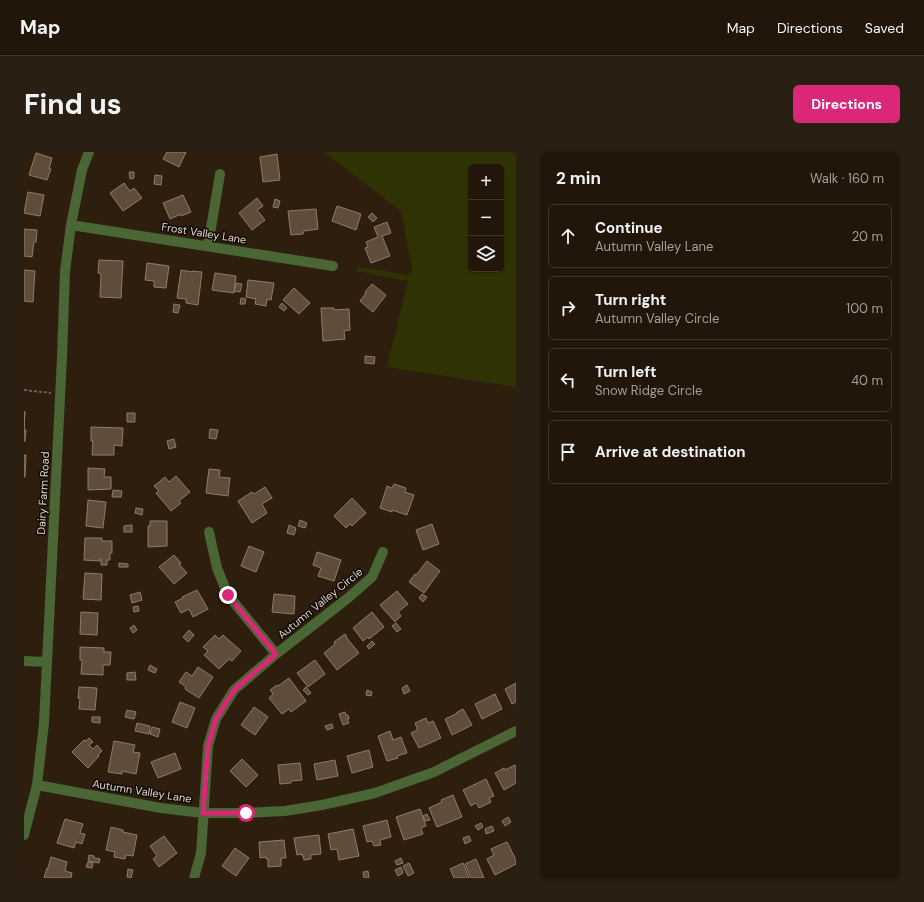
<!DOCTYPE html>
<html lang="en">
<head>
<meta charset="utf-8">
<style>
  :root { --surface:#22160a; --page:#2a1f13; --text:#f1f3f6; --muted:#a29f9c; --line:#3f352b; --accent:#db2777 }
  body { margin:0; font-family:"DM Sans",sans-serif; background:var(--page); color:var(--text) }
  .controls { position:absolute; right:12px; top:12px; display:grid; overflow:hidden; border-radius:6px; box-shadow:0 1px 3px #0004 }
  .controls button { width:36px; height:36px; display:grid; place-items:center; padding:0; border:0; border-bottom:1px solid var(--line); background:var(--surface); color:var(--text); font:20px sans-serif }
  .stop { position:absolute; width:12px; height:12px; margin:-9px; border:3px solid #db2777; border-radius:50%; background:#fff }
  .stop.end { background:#db2777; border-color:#fff; box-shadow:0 1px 4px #0008 }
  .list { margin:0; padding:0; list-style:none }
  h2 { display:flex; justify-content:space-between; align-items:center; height:52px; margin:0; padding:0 16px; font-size:17px }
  h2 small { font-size:13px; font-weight:400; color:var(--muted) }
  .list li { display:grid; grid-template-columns:26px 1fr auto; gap:12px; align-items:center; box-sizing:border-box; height:64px; margin:0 8px 8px; padding:0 8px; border:1px solid var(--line); border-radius:6px }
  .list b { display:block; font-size:15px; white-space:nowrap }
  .list p { margin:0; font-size:13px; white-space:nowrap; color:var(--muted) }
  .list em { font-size:13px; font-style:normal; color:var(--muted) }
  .icon { flex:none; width:22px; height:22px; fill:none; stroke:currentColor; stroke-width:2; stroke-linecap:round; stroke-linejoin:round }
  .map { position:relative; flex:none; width:492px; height:726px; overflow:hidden; border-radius:6px }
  header { display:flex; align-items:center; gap:24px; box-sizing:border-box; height:56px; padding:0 20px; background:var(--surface); border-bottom:1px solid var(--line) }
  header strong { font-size:19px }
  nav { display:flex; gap:22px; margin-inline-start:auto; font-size:14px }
  .intro { display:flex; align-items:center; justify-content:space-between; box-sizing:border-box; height:96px; padding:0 24px }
  h1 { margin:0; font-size:28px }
  .button { padding:10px 18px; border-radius:6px; background:var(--accent); color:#fff; font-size:14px; font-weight:700 }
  main { display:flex; gap:24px; padding:0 24px }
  aside { flex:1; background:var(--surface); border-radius:6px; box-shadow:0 1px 3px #0004 }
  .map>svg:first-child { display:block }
</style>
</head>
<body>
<header>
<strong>Map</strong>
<nav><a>Map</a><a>Directions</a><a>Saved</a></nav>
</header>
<div class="intro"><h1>Find us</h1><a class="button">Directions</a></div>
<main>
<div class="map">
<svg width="492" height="726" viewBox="0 0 492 726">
  <rect width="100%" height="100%" fill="#2e1e0d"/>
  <path fill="#2f3304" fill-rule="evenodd" d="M300,0H492V235L363,215L384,129L332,119L333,115L386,123L388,116L377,59ZM447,15H477V117H447Z"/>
  <path fill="#5f4c3a" stroke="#907c69" d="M143,0H162L155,15L139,7Z
    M12,1L28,6L25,17H27L23,28L5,23Z
    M253,2L256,28L239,30L236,5Z
    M105,20H110V26L106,27Z
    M131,23L138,24L137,33L130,32Z
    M100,31L106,39L110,36L118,46L99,59L86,41Z
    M4,40L20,43L16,64L0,61Z
    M159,43L167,60L157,64V62L146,67L139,51Z
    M233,46L239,54L233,58L241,68L228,78L215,61Z
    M251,47L256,49L254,56L249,55Z
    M313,54L337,62L332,78L308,69Z
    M292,57L294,77L280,79L279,82L267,83L264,59Z
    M348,61L353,66L349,70L344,65Z
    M363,70L367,81L358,84L366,104L347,111L341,96L344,95L342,90L354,85L350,75Z
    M0,77L13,78L12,90H10L8,105L0,104Z
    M75,108L99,109L97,146L76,145L77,122L74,121Z
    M123,111L145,114L142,136L130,135V129L121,128Z
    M0,118L11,119L9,150L0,149Z
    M157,118L168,120V119L178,120L174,153L162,151V147L153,146Z
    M191,121L212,124L210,141L188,138Z
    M224,128L250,131L247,148L243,147L242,154L231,152L232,147L222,145Z
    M212,131L218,132L216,140L210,139Z
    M348,132L362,143L349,160L336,149L342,141L341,140Z
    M270,136L286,151L275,162L259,148Z
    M217,146L222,147L221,152H216Z
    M258,151L263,156L260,159L255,155Z
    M150,152L156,153L154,161L149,160Z
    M297,156H310V158L325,157L326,178L320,179L321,187L299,189Z
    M341,204L351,205L350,212L341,211Z
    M0,259L1,260L0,278H2L1,289H0Z
    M103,261H111V270H103Z
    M67,275L99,276L98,294L90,293V303H68L69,289H67Z
    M186,277L194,278L192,287L185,286Z
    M150,287L152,295L145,297L143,289Z
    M0,303H2L1,325H0Z
    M64,316L81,317L80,325H87V337L64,338Z
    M185,317L196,318L195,325L206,326L204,344L182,341Z
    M152,324L166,340L155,349L157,351L147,359L132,341L135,339L130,334L141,325L145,330Z
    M370,332L382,336L381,340L390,343L383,363L368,358V360L356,356L363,334L368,336Z
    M241,335L248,346L238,352L243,361L228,371L214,349L228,340L230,342Z
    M89,338L98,339L97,345H88Z
    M328,346L342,361L328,374L326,372L322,376L310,364Z
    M64,348L82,350L79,376L62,374Z
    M112,356L119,357L118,363L111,361Z
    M276,368L283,371L281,376L274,374Z
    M126,369H143V394L124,395V374H126Z
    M408,372L415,392L399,398L392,378Z
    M108,373V380H100V374Z
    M265,373L272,376L270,383L263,381Z
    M61,386H78V389H88V401H86V408H83V413H77V407H76V409L60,408Z
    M225,394L240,400L232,420L217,414Z
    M293,400L317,408L310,429L294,424L297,416L289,413Z
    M150,403L157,411L155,412L163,421L150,432L135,415Z
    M403,409L416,419L400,441L385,430L391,422L392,423Z
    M95,411L104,412V415H95Z
    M61,421L78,422L77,448L59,447Z
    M173,438L184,457L169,465L165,457L157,461L151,450L159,446L158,445Z
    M373,439L384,452L374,460L377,464L371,470L356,453Z
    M116,440L118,448L108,451L106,443Z
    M250,442L271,444L270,462L248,460Z
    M398,442L403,445L399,450L395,446Z
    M114,454L115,459L110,460L109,455Z
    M57,460L74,461L73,483L56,482Z
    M348,460L360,475L345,487L344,485L339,489L329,476Z
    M372,471L377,477L373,480L368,474Z
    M110,473L113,478L109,481L106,476Z
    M165,478L170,483L164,490L159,485Z
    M321,482L323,485H322L335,501L313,518L300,501L311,492L310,490Z
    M191,483L195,487L199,483L217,499L208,509L205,507L195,517L180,503L184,499L179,495Z
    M348,489L351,492L345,497L343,494Z
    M56,495L80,496V500H87L86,513H79V523L57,522L58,508H56Z
    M291,508L301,522L284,535L273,521Z
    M126,513L133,517L131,521L124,518Z
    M174,515L189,525L175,546L161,537L162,535L155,530L162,520L168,524Z
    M111,520L112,528H103V521Z
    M265,526L282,549L267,560L265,557L258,562L245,546L249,542L246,538L253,533L254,534Z
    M492,531V550L488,552L481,537Z
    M383,533L386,539L380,542L378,536Z
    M55,535L73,536L71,558L55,557L56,546H54Z
    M282,535L287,541L284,543L279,538Z
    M343,538L348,540L347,544L342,543Z
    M471,542L478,557L458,567L451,552Z
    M156,550L171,556L163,576L148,570Z
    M230,555L244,565L231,583L217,573Z
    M439,557L448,573L428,583L421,567L432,562V561Z
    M103,558L112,560L110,567L101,565Z
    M321,560L322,563H324L325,567H323L325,571L319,573L315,562Z
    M68,565H76V571L68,570Z
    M402,566L404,571L409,569L417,586L395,596L387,581L393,578V576L391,571Z
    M113,571L126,574L125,582L111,579Z
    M308,572L309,576L303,578L301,574Z
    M128,575L136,577L134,585L126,582Z
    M366,579L369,588L377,585L383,601L373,604L374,606L363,609L354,584Z
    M65,586L69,590L65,593L69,597L73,593L78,599L74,603L75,604L64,616L48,600L60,588L62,589Z
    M90,589L111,593L109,600L116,601L112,622L98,619V622L84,620Z
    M345,598L349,615L328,621L323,604Z
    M151,601L157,617L134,626L127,610Z
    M218,607L234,623L222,635L206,619Z
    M311,608L314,624L293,628L290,612Z
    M276,611L278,628L267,629V631L256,632L254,613Z
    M491,613L492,614V631L480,638L471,621L480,616L481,618Z
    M462,627L470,644L465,646L467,650L455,656L453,652L452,651L447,654L439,638Z
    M429,643L438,665L413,675L405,656L418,650L417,648Z
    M396,657L402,674L397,676L399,682L380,688L372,665Z
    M403,662L406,668L401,669L399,664Z
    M484,665L487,670L481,674L478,669Z
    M41,667L59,672L56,681L61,682L58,692L52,690L50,696L33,691Z
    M363,668L367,685L356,688L357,693L350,694L348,689L343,690L339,674Z
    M457,671L459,675L454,678L451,674Z
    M468,674L470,679L462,682L461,677Z
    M87,675L99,678V680L113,683L109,704L102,703L101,707L90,705L91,700L82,698Z
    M329,677L335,704L315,708L313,697L307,698L304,682Z
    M295,683L297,702L287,703V707L280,708L279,704H278V702L273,703L270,686Z
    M140,684L153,701L135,715L129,707L133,704L126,694Z
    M445,684L447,689L441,692L439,686Z
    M260,688L262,706H257V714L244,715V707H242V705L236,706L235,690Z
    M483,690L492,708V712L471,723L463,707L470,703L467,697Z
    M211,696L225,706L212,724L198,714Z
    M65,703L70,704V706L76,707L75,711L64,709Z
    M27,705L43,710L41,719L48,721L47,726H20L23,716H24Z
    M377,706L379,711L373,713L371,709Z
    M452,707L460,726H447L441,712Z
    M64,710L69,711L68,716L62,715Z
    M385,711L390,721L384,724L379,714Z
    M439,711L445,726H430L426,717Z
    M377,715L379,721L374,724L371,718Z
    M104,717L109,718L107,726L103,725Z
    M344,719L345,726H340L339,720Z"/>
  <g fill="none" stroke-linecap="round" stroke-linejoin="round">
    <path stroke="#706253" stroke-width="2" stroke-dasharray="3 2" stroke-linecap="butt" d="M0,238L27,241"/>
    <path stroke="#496634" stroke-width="10" d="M47,73L309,114
      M184,94L196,22
      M185,380L193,416L204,443L252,502
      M0,509L23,510
      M13,633L137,656L179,661H222L261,659L298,653L351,641L410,620L492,579
      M0,683L13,633L20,571L38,205L41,119L47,73L58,18L65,0
      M170,726L177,701L184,594L192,567L210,538L252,502L324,446L348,425L359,400"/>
  </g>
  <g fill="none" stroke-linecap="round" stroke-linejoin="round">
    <path stroke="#db2777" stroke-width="5" d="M204,443L252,502L210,538L192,567L184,594L179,661H222"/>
  </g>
  <g text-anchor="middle" stroke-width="3" stroke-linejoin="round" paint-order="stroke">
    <g font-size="11" fill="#e2d7cc" stroke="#110904">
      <text transform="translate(180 81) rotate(9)" y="4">Frost Valley Lane</text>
      <text transform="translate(19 341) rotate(-87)" y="4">Dairy Farm Road</text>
      <text transform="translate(296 451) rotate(-39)" y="4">Autumn Valley Circle</text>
      <text transform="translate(118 639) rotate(9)" y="4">Autumn Valley Lane</text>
    </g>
  </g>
</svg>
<div class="controls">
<button>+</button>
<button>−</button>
<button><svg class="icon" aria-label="layers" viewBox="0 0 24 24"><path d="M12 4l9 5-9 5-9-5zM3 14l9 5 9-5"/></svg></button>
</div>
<div class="stop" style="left:222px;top:661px"></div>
<div class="stop end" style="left:204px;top:443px"></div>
</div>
<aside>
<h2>2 min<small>Walk · 160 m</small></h2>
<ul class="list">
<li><svg class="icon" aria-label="ahead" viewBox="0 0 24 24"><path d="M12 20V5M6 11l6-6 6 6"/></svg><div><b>Continue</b><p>Autumn Valley Lane</p></div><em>20 m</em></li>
<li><svg class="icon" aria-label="right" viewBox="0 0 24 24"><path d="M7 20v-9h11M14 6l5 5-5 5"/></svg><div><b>Turn right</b><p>Autumn Valley Circle</p></div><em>100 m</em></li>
<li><svg class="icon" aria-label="left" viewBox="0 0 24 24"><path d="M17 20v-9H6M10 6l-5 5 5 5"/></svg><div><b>Turn left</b><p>Snow Ridge Circle</p></div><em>40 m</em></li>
<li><svg class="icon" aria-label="arrive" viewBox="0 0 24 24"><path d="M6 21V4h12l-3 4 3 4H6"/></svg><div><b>Arrive at destination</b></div></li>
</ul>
</aside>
</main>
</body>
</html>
